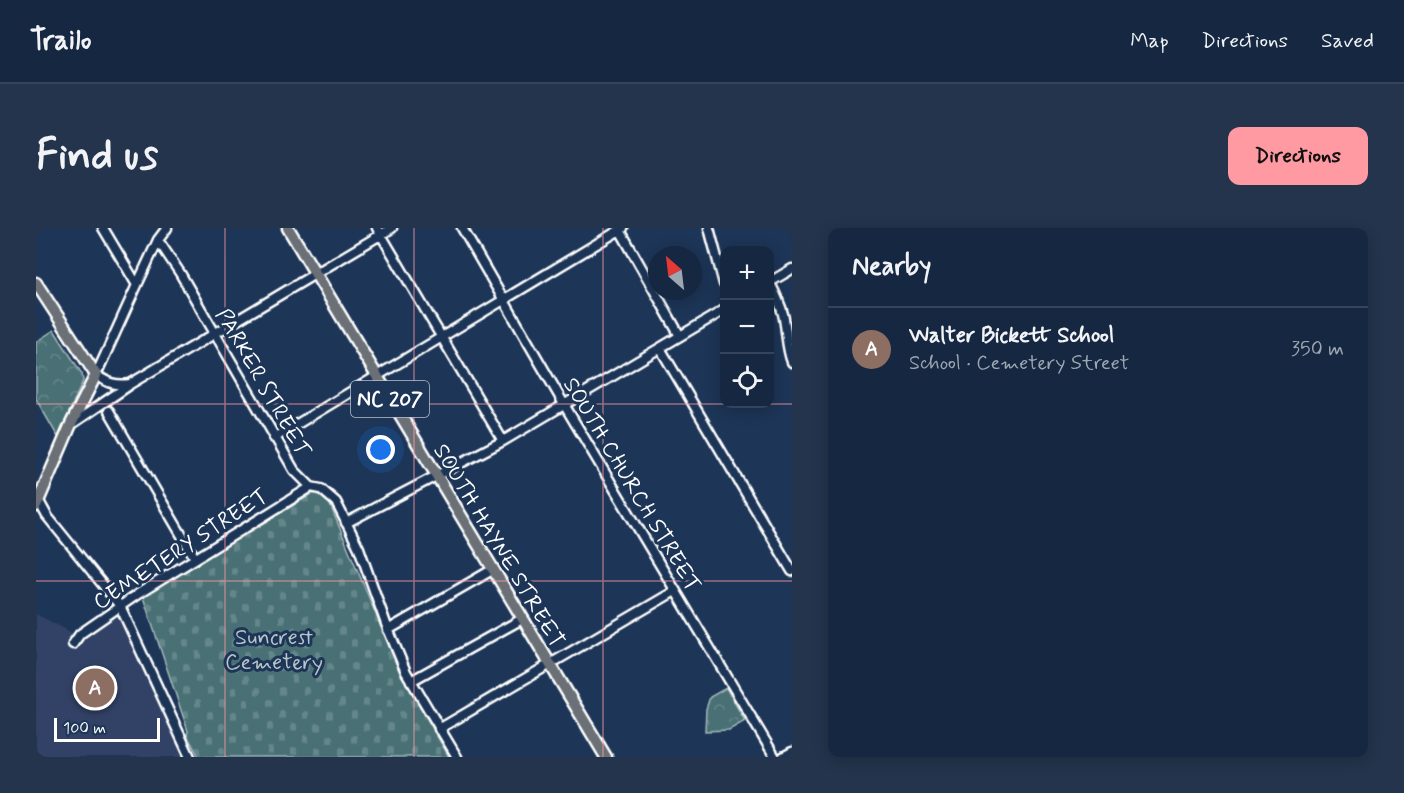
<!DOCTYPE html>
<html lang="en">
<head>
<meta charset="utf-8">
<style>
  :root { --surface:#162841; --page:#23344c; --text:#f1f3f6; --muted:#9ea6b1; --line:#35445a; --accent:#ff9aa2 }
  body { margin:0; font-family:Mynerve,sans-serif; background:var(--page); color:var(--text) }
  .controls { position:absolute; right:18px; top:18px; display:grid; overflow:hidden; border-radius:12px; box-shadow:0 3px 15px #0003 }
  .controls button { width:54px; height:54px; display:grid; place-items:center; padding:0; border:0; border-bottom:2px solid var(--line); background:var(--surface); color:var(--text); font:30px sans-serif }
  .compass { position:absolute; left:612px; top:18px; width:54px; height:54px; border-radius:50%; background:var(--surface); box-shadow:0 3px 15px #0003; rotate:332deg }
  .scale { position:absolute; left:18px; bottom:15px; width:106px; box-sizing:border-box; padding-left:6px; border:3px solid #fff; border-top:0; font-size:16px; line-height:21px; white-space:nowrap; color:#fff; -webkit-text-stroke:4px #1d3557; paint-order:stroke }
  .you { position:absolute; left:345px; top:222px; width:21px; height:21px; margin:-15px; border:4px solid #fff; border-radius:50%; background:#1a73e8; box-shadow:0 0 0 9px #1a73e833 }
  .badge { display:grid; place-items:center; width:39px; height:39px; border-radius:50%; background:var(--accent); color:#fff; font-size:20px; font-weight:700 }
  .pin { position:absolute; translate:-50% -50%; border:3px solid #fff; box-shadow:0 2px 6px #0006 }
  .list { margin:0; padding:0; list-style:none }
  h2 { display:flex; justify-content:space-between; align-items:center; height:78px; margin:0; padding:0 24px; font-size:26px }
  h2 small { font-size:20px; font-weight:400; color:var(--muted) }
  .list li { display:grid; grid-template-columns:39px 1fr auto; gap:18px; align-items:center; box-sizing:border-box; height:84px; padding:0 24px; border-top:2px solid var(--line) }
  .list b { display:block; font-size:22px; white-space:nowrap }
  .list p { margin:0; font-size:20px; white-space:nowrap; color:var(--muted) }
  .list em { font-size:20px; font-style:normal; color:var(--muted) }
  .icon { flex:none; width:33px; height:33px; fill:none; stroke:currentColor; stroke-width:2; stroke-linecap:round; stroke-linejoin:round }
  .map { position:relative; flex:none; width:756px; height:529px; overflow:hidden; border-radius:12px }
  header { display:flex; align-items:center; gap:36px; box-sizing:border-box; height:84px; padding:0 30px; background:var(--surface); border-bottom:2px solid var(--line) }
  header strong { font-size:28px }
  nav { display:flex; gap:33px; margin-inline-start:auto; font-size:21px }
  .intro { display:flex; align-items:center; justify-content:space-between; box-sizing:border-box; height:144px; padding:0 36px }
  h1 { margin:0; font-size:42px }
  .button { padding:15px 27px; border-radius:12px; background:var(--accent); color:#111; font-size:21px; font-weight:700 }
  main { display:flex; gap:36px; padding:0 36px }
  aside { flex:1; background:var(--surface); border-radius:12px; box-shadow:0 3px 15px #0003 }
  .map>svg:first-child { display:block }
</style>
</head>
<body>
<header>
<strong>Trailo</strong>
<nav><a>Map</a><a>Directions</a><a>Saved</a></nav>
</header>
<div class="intro"><h1>Find us</h1><a class="button">Directions</a></div>
<main>
<div class="map">
<svg width="756" height="529" viewBox="0 0 756 529">
  <defs>
    <pattern id="forest-crowns" width="20" height="18" patternUnits="userSpaceOnUse" patternTransform="scale(1.5)"><rect width="20" height="18" fill="#4a7175"/><path d="M2 6a3 3 0 1 1 6 0M12 15a3 3 0 1 1 6 0" fill="none" stroke="#65868a"/></pattern>
    <pattern id="cemetery-stones" width="16" height="16" patternUnits="userSpaceOnUse" patternTransform="scale(1.5)"><rect width="16" height="16" fill="#4a7175"/><path d="M2 7V4a2 2 0 0 1 4 0v3zM10 15v-3a2 2 0 0 1 4 0v3z" fill="#65868a"/></pattern>
  </defs>
  <rect width="100%" height="100%" fill="#1d3557"/>
  <filter id="ink" filterUnits="userSpaceOnUse"><feTurbulence type="fractalNoise" baseFrequency=".0167" numOctaves="2"/><feDisplacementMap in="SourceGraphic" scale="12" xChannelSelector="R" yChannelSelector="G"/><feConvolveMatrix kernelMatrix="1 2 1 2 8 2 1 2 1" color-interpolation-filters="sRGB"/></filter>
  <g filter="url(#ink)">
    <path fill="#304266" d="M83,384L99,414L147,529H0V386L48,411L59,401Z"/>
    <path fill="url(#forest-crowns)" stroke="#a4b8ba" stroke-width="1.5" d="M18,102L46,146L47,153L22,209L0,171V114Z
      M690,460L709,493L693,502L669,503L670,481L674,469Z"/>
    <path fill="url(#cemetery-stones)" stroke="#a4b8ba" stroke-width="1.5" d="M276,266H283L292,272L364,444L413,529H163L151,507L152,503L107,369Z"/>
    <g fill="none" stroke-linecap="round" stroke-linejoin="round">
      <g stroke="#fff" stroke-width="13">
        <path id="minor" d="M67,0L101,57
          M131,0L122,12L101,57L60,147C72,155 79,158 94,156L356,0
          M341,0L467,213
          M426,0L529,178L739,529
          M673,0L688,56
          M584,2L644,108
          M122,12L144,45L258,242L275,259L285,261L300,274L323,320L350,396L370,444L421,529
          M734,54L756,41
          M734,55C739,65 744,75 747,86C751,102 750,119 756,134
          M624,120L756,343
          M73,183L159,330
          M36,196L92,158
          M238,210L587,0
          M0,268L11,288L84,378L154,529
          M310,295L467,213L688,82
          M352,402L456,342
          M37,416L44,406L102,366L275,259
          M375,453L486,391
          M403,501L639,363
          M747,529L756,524"/>
      </g>
      <g stroke="#fff" stroke-width="15">
        <path id="major" d="M252,0L570,529
          M0,55L60,147L35,196L0,278"/>
      </g>
      <use href="#minor" stroke="#1d3557" stroke-width="8"/>
      <use href="#major" stroke="#6b6f75" stroke-width="10"/>
    </g>
  </g>
  <path fill="none" stroke="#ff9aa2" stroke-width="1.5" stroke-opacity="0.55" d="M189,0V529M378,0V529M567,0V529M0,176H756M0,353H756"/>
  <g text-anchor="middle" stroke-width="6" stroke-linejoin="round" paint-order="stroke">
    <rect fill="#1d3557" stroke="#bbc2cd" stroke-width="1.5" x="315" y="153" width="78" height="36" rx="4.5"/>
    <g font-size="21" font-weight="bold" fill="#fff">
      <text x="354" y="178">NC 207</text>
    </g>
    <g font-size="22" fill="#fff" stroke="#1d3557">
      <text transform="translate(228 154) rotate(60)" y="8">PARKER STREET</text>
      <text transform="translate(597 256) rotate(59)" y="8">SOUTH CHURCH STREET</text>
      <text transform="translate(464 317) rotate(59)" y="8">SOUTH HAYNE STREET</text>
      <text transform="translate(144 320) rotate(-33)" y="8">CEMETERY STREET</text>
    </g>
    <g font-size="22" fill="#b7c6c8" stroke="#1d3557">
      <text x="238" y="416">Suncrest<tspan x="238" dy="25">Cemetery</tspan></text>
    </g>
  </g>
</svg>
<div class="controls">
<button>+</button>
<button>−</button>
<button><svg class="icon" aria-label="locate" viewBox="0 0 24 24"><circle cx="12" cy="12" r="6"/><path d="M12 2v4M12 18v4M2 12h4M18 12h4"/></svg></button>
</div>
<svg class="compass" viewBox="-18 -18 36 36"><path d="M0-13l5 13h-10z" fill="#e53935"/><path d="M0 13l5-13h-10z" fill="#9ea6b1"/></svg>
<div class="scale">100 m</div>
<div class="you"></div>
<div class="pin badge" style="left:59px;top:460px;background:#8d6e63">A</div>
</div>
<aside>
<h2>Nearby<small></small></h2>
<ul class="list">
<li><span class="badge" style="background:#8d6e63">A</span><div><b>Walter Bickett School</b><p>School · Cemetery Street</p></div><em>350 m</em></li>
</ul>
</aside>
</main>
</body>
</html>
